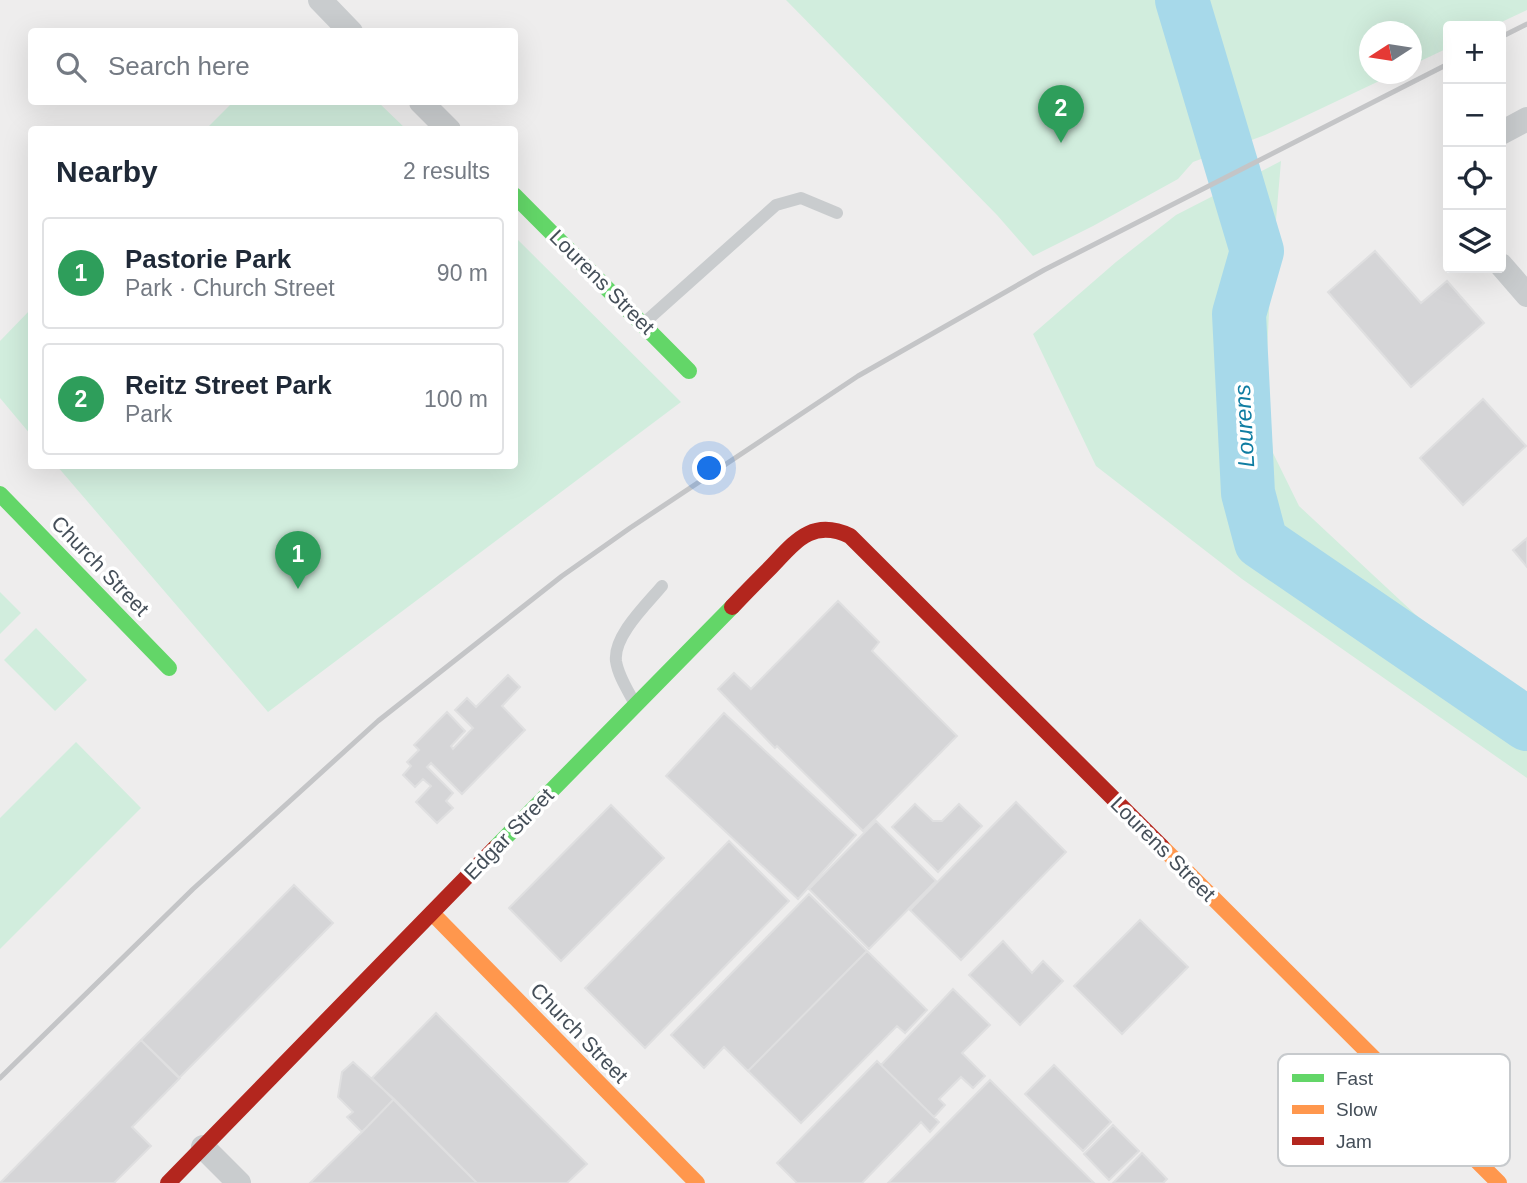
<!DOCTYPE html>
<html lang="en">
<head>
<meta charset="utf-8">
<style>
  :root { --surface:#fff; --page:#f6f6f7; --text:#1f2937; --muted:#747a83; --line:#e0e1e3; --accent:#d93025 }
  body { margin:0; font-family:Arial,sans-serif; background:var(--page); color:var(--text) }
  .controls { position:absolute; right:21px; top:21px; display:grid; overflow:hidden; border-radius:7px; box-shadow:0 7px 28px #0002 }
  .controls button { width:63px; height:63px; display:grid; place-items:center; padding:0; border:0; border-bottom:2px solid var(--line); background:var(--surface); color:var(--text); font:35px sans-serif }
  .compass { position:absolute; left:1359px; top:21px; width:63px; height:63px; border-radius:50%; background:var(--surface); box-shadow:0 7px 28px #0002; rotate:258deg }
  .you { position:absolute; left:710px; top:469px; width:24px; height:24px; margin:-18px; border:5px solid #fff; border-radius:50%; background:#1a73e8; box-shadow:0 0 0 10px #1a73e833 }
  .badge { display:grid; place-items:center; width:46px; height:46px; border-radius:50%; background:var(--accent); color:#fff; font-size:23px; font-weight:700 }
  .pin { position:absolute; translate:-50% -58px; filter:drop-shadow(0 2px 4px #0008) }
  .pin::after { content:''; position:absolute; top:37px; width:24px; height:21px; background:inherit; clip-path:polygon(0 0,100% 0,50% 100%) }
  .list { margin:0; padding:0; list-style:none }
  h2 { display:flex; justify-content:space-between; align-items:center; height:91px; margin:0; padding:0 28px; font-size:30px }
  h2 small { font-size:23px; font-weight:400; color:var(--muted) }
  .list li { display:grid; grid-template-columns:46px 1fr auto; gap:21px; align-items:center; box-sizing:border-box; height:112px; margin:0 14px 14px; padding:0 14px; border:2px solid var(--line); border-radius:7px }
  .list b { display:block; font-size:26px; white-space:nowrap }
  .list p { margin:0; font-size:23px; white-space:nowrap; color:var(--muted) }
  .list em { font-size:23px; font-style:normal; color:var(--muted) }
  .icon { flex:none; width:38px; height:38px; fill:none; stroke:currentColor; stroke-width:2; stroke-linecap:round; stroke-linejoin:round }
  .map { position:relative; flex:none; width:1527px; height:1183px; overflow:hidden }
  .search { position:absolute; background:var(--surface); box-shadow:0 7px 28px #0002; left:28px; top:28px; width:490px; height:77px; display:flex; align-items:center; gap:18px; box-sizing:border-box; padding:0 24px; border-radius:7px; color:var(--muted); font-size:26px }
  .panel { position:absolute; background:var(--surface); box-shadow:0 7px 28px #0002; left:28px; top:126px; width:490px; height:343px; border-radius:7px }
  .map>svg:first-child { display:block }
</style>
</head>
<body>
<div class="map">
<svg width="1527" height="1183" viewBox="0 0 1527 1183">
  <rect width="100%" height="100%" fill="#eeeded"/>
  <path fill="#d1eddd" d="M786,0H1527V10L1493,26H1448V48L1412,65V32H1370V74H1394L1265,135L1193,162L1178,179L1093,226L1033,256L997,215Z
    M233,102H378L406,129H206Z
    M1281,161L1270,291L1266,375L1273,453L1299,506L1416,615L1527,698V778L1242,579L1096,466L1033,334L1116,262L1176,215Z
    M515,237L681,402L268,712L57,466H514Z
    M31,309V435L0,398V341Z
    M0,592L21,613L0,634Z
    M36,628L87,680L55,711L4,660Z
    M76,742L141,808L0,949V818Z"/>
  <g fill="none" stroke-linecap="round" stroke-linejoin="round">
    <path stroke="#a7d9ea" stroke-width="54" d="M1182,0L1257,251L1239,314L1248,493L1261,542L1527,724"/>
  </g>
  <path fill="#d5d5d7" stroke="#dfdfe0" stroke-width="2" d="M1375,251L1421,303L1447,281L1484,323L1411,387L1328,292Z
    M1483,399L1526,446L1463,505L1420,458Z
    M1527,538V567L1513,550Z
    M838,601L879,642L872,651L957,736L863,831L777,746L775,748L718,689L734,673L751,689Z
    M508,675L520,687L502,706L525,730L462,794L431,763L427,767L453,793L446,801L453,808L437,823L416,802L431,786L423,779L415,787L403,775L411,766L407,762L419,750L414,745L447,712L465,731L451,746L453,749L473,728L455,710L467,698L476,707Z
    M724,713L856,835L798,899L666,776Z
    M1016,802L1066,852L961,960L910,910Z
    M915,804L933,821H942L959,804L982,826L938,872L892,827Z
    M611,805L664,858L561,961L509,908Z
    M876,821L936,881L869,949L809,889Z
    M729,841L789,901L645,1048L585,988Z
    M294,885L333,923L179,1078L141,1040Z
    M809,894L867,951L748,1071L724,1047L704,1068L671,1035Z
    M1140,920L1188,967L1122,1034L1074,986Z
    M1003,941L1032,973L1043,961L1063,981L1020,1025L969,975Z
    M867,951L927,1010L905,1033L897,1026L801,1123L748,1071Z
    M953,989L990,1025L962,1053L985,1076L973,1088L961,1077L939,1099L945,1105L934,1117L881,1065Z
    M436,1013L587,1164L567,1183H477L372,1078Z
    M141,1040L180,1078L132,1127L151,1146L114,1183H0Z
    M877,1061L939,1122L930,1132L921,1122L862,1183H797L777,1163Z
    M353,1062L394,1099L362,1132L347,1117L353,1112L338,1097L342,1072Z
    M1054,1065L1111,1122L1083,1151L1025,1094Z
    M990,1080L1094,1183H888Z
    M394,1099L477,1183H310L362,1132Z
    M1113,1125L1139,1151L1109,1180L1084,1154Z
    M1142,1153L1167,1179L1163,1183H1113Z"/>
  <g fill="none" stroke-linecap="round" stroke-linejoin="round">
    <path stroke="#c9ccce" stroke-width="12" d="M644,323L776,205L801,198L837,213
      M634,702C627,689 618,675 616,661C613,636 647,604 662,586"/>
    <path stroke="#c9ccce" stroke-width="24" d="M320,0L351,32
      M421,102L449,130
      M1501,133L1527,119
      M1501,265L1527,295
      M203,1147L239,1183"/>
    <path stroke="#63d668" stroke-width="16" d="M514,195L689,371
      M0,494L169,668
      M495,848L732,607"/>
    <path stroke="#ff974d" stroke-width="16" d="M1162,847L1499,1183
      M432,913L697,1183"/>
    <path stroke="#b3261e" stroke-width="16" d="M732,607C745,593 758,580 771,567C795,542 812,518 850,536L1162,847
      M168,1183L495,848"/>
    <path stroke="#c4c5c7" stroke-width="5" d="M1501,37L1527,24
      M0,1078L193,889L378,721L562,576L630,528L858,376L1044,270L1448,64"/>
  </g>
  <g text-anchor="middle" stroke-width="7" stroke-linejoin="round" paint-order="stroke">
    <g font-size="21" fill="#454f59" stroke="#fff">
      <text transform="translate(602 282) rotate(45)" y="7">Lourens Street</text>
      <text transform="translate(100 566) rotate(46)" y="7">Church Street</text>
      <text transform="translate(509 834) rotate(-46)" y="7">Edgar Street</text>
      <text transform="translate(1163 849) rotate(45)" y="7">Lourens Street</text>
      <text transform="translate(579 1033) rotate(46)" y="7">Church Street</text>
    </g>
    <g font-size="23" font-style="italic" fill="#0f7da2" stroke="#fff">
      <text transform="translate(1244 426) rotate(-93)" y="8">Lourens</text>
    </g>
  </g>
  <rect x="1278" y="1054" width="232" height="112" rx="10" fill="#fff" stroke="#c7cacd" stroke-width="2"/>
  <rect x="1292" y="1074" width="32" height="8" fill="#63d668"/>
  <rect x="1292" y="1105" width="32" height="9" fill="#ff974d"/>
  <rect x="1292" y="1137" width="32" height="8" fill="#b3261e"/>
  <g font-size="19" fill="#454f59">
    <text x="1336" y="1085">Fast</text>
    <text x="1336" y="1116">Slow</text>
    <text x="1336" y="1148">Jam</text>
  </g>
</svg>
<div class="controls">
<button>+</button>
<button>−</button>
<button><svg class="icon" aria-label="locate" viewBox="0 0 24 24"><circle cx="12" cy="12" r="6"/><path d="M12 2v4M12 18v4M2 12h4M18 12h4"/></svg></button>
<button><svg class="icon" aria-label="layers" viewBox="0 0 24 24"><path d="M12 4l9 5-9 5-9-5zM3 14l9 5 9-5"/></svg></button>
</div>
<svg class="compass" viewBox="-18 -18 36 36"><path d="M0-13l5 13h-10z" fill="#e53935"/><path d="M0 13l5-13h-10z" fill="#747a83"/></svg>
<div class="you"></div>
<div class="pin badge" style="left:298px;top:589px;background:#2e9e5b">1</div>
<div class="pin badge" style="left:1061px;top:143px;background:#2e9e5b">2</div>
<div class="search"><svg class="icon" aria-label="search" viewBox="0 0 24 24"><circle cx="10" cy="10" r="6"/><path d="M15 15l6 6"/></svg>Search here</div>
<section class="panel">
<h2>Nearby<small>2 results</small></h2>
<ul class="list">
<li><span class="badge" style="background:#2e9e5b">1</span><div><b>Pastorie Park</b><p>Park · Church Street</p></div><em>90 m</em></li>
<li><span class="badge" style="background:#2e9e5b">2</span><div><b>Reitz Street Park</b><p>Park</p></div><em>100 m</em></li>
</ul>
</section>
</div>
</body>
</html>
